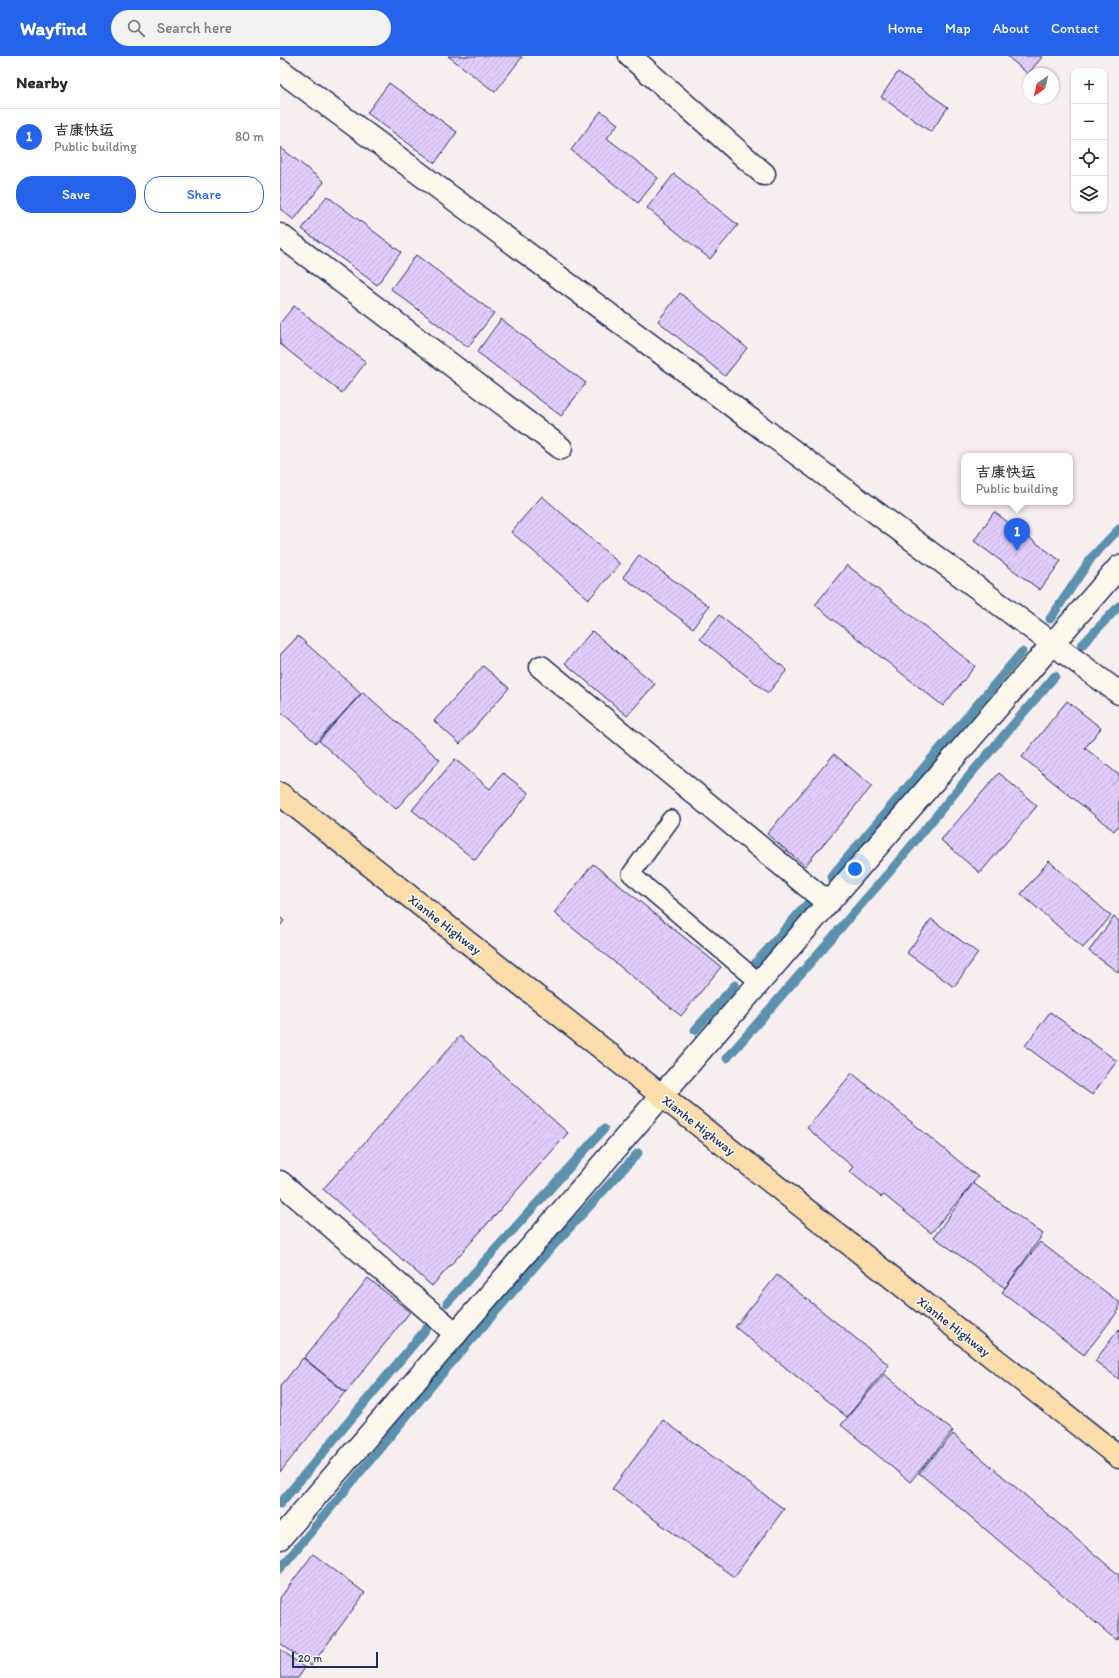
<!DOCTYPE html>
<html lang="en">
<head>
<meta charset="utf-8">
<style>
  :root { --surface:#fff; --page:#f2f2f3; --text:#2b2b33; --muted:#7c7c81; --line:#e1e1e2; --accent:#2563eb }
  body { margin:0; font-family:Itim,"LXGW WenKai TC",sans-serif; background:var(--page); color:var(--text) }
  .controls { position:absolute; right:12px; top:12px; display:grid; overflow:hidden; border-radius:8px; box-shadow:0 1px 3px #0004 }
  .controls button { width:36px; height:36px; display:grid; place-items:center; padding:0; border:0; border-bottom:1px solid var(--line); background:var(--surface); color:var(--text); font:20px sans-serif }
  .compass { position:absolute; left:743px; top:12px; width:36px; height:36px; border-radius:50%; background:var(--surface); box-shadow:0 1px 3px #0004; rotate:215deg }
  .scale { position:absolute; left:12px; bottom:10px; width:86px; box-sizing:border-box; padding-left:4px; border:2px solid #1b2f5e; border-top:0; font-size:11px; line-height:14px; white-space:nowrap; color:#1b2f5e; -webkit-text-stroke:3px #fbf7ec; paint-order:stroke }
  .you { position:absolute; left:575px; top:813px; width:14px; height:14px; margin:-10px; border:3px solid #fff; border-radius:50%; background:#1a73e8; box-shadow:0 0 0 6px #1a73e833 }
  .badge { display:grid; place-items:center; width:26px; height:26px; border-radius:50%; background:var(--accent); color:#fff; font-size:13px; font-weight:700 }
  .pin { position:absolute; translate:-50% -33px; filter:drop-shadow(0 1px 2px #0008) }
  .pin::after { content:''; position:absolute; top:21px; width:14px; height:12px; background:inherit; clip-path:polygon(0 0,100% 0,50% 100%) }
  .popup { position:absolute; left:681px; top:397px; width:112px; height:52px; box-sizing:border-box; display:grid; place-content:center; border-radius:8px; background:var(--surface); filter:drop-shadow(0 1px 3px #0005); font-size:13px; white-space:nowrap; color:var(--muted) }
  .popup b { font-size:15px; color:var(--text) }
  .popup::after { content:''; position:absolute; left:50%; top:100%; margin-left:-8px; border:8px solid transparent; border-top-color:var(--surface) }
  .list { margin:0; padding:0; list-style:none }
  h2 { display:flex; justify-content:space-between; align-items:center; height:52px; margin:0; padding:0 16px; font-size:17px }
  h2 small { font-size:13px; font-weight:400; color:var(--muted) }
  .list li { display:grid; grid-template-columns:26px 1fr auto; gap:12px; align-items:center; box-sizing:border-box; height:56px; padding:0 16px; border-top:1px solid var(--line) }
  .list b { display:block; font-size:15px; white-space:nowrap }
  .list p { margin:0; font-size:13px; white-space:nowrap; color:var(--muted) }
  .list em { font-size:13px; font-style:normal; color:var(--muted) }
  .actions { display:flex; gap:8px; padding:12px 16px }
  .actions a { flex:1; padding:9px 0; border:1px solid var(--accent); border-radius:16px; text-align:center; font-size:14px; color:var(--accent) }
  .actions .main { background:var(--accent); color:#fff }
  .icon { flex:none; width:22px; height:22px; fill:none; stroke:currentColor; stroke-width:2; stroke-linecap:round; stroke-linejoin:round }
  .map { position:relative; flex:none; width:839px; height:1622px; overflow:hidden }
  header { display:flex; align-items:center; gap:24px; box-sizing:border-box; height:56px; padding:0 20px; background:var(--accent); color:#fff }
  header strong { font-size:19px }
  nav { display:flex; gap:22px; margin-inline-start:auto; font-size:14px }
  .search { width:280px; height:36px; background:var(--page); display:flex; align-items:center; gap:10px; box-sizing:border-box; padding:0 14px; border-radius:22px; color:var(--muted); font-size:15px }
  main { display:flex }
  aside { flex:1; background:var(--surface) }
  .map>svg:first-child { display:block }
</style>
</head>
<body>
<header>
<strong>Wayfind</strong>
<div class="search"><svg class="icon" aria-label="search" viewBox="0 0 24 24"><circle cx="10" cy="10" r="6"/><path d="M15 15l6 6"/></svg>Search here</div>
<nav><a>Home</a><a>Map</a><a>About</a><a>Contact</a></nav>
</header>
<main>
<aside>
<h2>Nearby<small></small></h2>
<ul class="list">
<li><span class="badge">1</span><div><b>吉康快运</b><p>Public building</p></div><em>80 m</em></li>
</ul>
<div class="actions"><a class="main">Save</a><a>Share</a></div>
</aside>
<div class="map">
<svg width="839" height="1622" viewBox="0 0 839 1622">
  <defs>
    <pattern id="building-hatch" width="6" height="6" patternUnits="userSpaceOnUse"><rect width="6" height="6" fill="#e2ccfc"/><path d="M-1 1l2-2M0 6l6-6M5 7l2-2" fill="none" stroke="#c1b0da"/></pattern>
  </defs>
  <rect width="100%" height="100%" fill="#f6eeef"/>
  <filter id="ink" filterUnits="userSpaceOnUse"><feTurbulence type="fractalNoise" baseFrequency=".025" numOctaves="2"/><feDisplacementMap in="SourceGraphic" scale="8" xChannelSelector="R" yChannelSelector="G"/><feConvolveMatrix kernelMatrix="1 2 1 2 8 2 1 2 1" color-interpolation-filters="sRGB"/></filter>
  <g filter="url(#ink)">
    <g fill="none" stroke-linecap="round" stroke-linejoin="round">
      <path stroke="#5b91ae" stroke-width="9" d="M770,563L812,501L839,473
        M801,590L839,550
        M551,821L742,596
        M474,909L527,848
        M415,974L455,929
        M447,1002L612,813L689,720L775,620
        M167,1247L324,1073
        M0,1448L147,1272
        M0,1513L154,1327L262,1202L358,1097"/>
    </g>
    <path fill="url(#building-hatch)" stroke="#1b2f5e" d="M168,0H240L242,1L215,36Z
      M727,0H763L748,18Z
      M618,16L668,51L651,76L601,41Z
      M109,27L177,76L155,107L87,57Z
      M321,55L338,68L327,82L378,122L358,147L291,94Z
      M0,91L44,126L14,164L0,153Z
      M394,118L458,169L430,203L367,152Z
      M47,140L121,196L97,229L22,173Z
      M136,199L214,257L188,291L111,233Z
      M400,237L467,292L445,320L378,265Z
      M14,250L86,306L62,337L0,288V267Z
      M221,263L306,327L281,360L197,296Z
      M262,440L340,508L309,543L231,476Z
      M714,456L781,505L760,534L694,485Z
      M359,499L429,550L413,572L343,521Z
      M567,509L695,610L663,650L535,549Z
      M439,559L507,614L488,637L420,583Z
      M312,575L375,628L347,660L285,607Z
      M18,580L81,637L36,687L0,655V599Z
      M203,610L229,632L180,688L154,665Z
      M83,636L160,704L116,753L39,685Z
      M787,645L821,672L805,692L839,719V768L834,775L742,701Z
      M554,698L592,730L525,810L487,778Z
      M175,703L210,733L223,717L249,737L195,804L132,754Z
      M719,717L757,750L700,817L661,784Z
      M769,805L831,860L803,892L741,838Z
      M313,808L441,911L401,960L274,857Z
      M0,861L4,865L0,870Z
      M834,861L839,865V917L809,895Z
      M651,863L698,897L674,931L627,897Z
      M770,956L837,1005L812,1039L745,990Z
      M180,980L288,1077L152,1230L43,1133Z
      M572,1017L698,1121L651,1177L604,1139L601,1141L569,1115L573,1111L527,1072Z
      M693,1127L763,1178L725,1232L654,1181Z
      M760,1186L839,1246V1254L804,1299L722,1236Z
      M497,1219L609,1309L567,1361L455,1271Z
      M88,1222L130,1256L66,1336L24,1302Z
      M839,1273V1323L815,1305Z
      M23,1302L65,1336L0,1416V1331Z
      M604,1318L673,1375L630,1426L561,1369Z
      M383,1364L504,1453L454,1521L332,1433Z
      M673,1378L839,1519V1580L836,1584L639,1417Z
      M33,1498L85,1537L31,1610L0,1587V1542Z
      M0,1593L25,1612L18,1622H0Z"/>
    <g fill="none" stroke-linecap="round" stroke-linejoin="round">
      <g stroke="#1b2f5e" stroke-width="20">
        <path id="lane" d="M391,763L351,818L479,926"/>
      </g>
      <g stroke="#1b2f5e" stroke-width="25">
        <path id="street" d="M350,0L484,118
          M0,14L839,637
          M0,179L281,392
          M261,611L548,847
          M382,1039L839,511
          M0,1126L176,1278"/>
      </g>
      <g stroke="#1b2f5e" stroke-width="25">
        <path id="secondary" d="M0,1482L382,1039"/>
      </g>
      <g stroke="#1b2f5e" stroke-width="25">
        <path id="primary" d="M0,738L839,1401"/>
      </g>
      <use href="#lane" stroke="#fbf7ec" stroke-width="17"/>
      <use href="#street" stroke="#fbf7ec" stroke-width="22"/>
      <use href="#secondary" stroke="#fbf7ec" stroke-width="22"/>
      <use href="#primary" stroke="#fddcac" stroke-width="22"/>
    </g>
  </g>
  <g text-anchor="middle" stroke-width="3.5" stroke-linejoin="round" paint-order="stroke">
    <g font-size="13" fill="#1b2f5e" stroke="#fbf7ec">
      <text transform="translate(165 868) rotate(38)" y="5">Xianhe Highway</text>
      <text transform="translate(419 1069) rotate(38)" y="5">Xianhe Highway</text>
      <text transform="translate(674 1270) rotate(38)" y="5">Xianhe Highway</text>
    </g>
  </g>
</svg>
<div class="controls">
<button>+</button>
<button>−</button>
<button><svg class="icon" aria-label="locate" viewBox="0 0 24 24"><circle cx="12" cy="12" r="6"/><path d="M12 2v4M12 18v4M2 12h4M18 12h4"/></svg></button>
<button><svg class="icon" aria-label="layers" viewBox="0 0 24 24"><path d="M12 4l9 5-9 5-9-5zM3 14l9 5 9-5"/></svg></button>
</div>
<svg class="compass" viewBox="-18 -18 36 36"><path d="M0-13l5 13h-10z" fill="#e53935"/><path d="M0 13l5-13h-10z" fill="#7c7c81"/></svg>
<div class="scale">20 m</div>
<div class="you"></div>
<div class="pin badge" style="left:737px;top:495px">1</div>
<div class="popup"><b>吉康快运</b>Public building</div>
</div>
</main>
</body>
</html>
